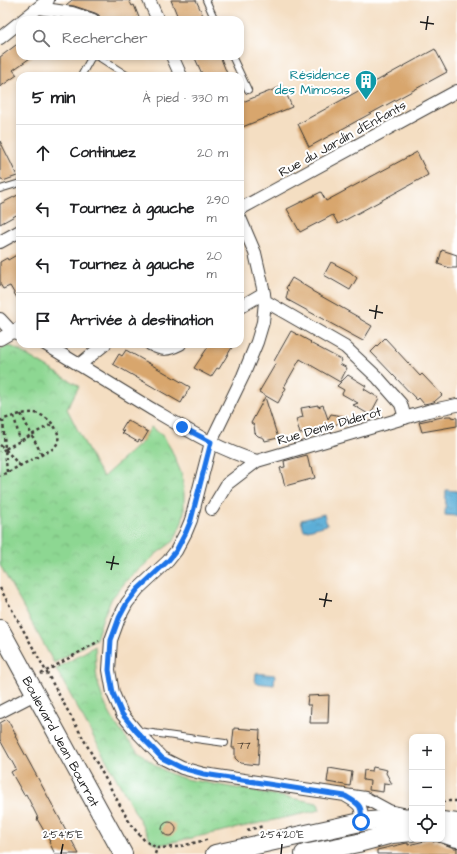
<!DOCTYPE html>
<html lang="fr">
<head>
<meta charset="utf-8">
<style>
  :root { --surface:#fff; --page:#f2f2f2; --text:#202124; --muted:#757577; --line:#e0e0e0 }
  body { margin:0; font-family:"Architects Daughter",sans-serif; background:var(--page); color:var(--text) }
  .controls { position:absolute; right:12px; bottom:12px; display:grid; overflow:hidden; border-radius:8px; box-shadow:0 2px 6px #0003 }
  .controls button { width:36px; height:36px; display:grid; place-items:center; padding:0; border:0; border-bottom:1px solid var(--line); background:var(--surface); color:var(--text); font:20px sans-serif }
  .stop { position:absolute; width:12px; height:12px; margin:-9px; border:3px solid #1a73e8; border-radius:50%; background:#fff }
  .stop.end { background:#1a73e8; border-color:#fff; box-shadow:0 1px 4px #0008 }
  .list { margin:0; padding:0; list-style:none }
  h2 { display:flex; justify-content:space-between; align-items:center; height:52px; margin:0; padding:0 16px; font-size:17px }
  h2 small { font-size:13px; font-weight:400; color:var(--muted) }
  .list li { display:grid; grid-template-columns:26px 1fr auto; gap:12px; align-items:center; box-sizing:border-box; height:56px; padding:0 16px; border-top:1px solid var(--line) }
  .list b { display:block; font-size:15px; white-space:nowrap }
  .list em { font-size:13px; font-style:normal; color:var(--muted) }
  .icon { flex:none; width:22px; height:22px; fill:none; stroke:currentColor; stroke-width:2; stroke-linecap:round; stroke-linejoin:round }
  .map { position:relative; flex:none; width:457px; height:854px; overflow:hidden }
  .search { position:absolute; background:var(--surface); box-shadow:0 2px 6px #0003; left:16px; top:16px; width:228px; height:44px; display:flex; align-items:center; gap:10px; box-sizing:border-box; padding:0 14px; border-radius:12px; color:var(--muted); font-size:15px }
  .panel { position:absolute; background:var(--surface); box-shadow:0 2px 6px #0003; left:16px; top:72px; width:228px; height:276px; border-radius:12px }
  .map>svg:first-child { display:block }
</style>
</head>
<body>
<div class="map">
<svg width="457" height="854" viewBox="0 0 457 854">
  <defs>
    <pattern id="park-crowns" width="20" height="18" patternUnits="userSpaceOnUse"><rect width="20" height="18" fill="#8dd792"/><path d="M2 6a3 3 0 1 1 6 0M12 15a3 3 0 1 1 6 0" fill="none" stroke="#79b87d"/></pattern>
    <pattern id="water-ripples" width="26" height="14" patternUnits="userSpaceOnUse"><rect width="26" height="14" fill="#5caed7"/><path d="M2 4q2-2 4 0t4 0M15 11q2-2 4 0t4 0" fill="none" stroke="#4b8dae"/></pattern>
  </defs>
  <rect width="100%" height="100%" fill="#fff"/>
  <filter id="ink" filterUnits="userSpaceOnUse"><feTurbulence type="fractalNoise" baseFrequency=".025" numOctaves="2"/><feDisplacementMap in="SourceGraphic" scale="8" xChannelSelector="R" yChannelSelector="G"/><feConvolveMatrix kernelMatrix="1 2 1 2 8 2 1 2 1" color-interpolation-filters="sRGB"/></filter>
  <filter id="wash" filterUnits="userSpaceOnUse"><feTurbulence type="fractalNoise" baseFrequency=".012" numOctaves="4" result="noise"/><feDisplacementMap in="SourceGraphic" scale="16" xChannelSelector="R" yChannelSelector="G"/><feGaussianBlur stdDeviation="0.9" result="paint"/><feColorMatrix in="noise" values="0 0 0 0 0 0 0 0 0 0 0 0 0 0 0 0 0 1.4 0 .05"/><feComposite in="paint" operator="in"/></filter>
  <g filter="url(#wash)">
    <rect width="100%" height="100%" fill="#f4dec2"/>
    <path fill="url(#park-crowns)" stroke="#547a57" d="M7,346L13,347L79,386L67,409L95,464L103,477L142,442L151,427L163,436L171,449L182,475L184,494V512L182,522L174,541L156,554L149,561L128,579L112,598L103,617L96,639L54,663L0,565V350Z
      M95,646C96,658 95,672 98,683C106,719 136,757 169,773C174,776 181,777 186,779L318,803L320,810L159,845L151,841L56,669Z"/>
    <path fill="url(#water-ripples)" stroke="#3c657a" d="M446,490L457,491V516L445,515Z
      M324,514L327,525L304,531L301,520Z
      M256,673L275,675L274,685L255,683Z"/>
    <g id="blocks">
      <path fill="#d8a66d" d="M72,0H129L132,6L134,5L140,20H100L99,15L95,13L74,6L66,5Z
        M171,0H196L205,20H179Z
        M20,42V56H33L13,70L17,75L0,87V57Z
        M435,49L447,72L309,147L298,124Z
        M194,56H220L228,76H203Z
        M283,86L292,107L240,128V103Z
        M0,141L11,163L17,176L3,181L2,179H0Z
        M417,152L428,175L338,224L333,215L300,232L287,209L321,192L326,201Z
        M20,194V213L0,224V204Z
        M442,250L457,255V268H450L438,264Z
        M20,253V303L10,286L3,289L0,284V262L7,258L8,260Z
        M331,262L350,272L357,278L350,290L324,275Z
        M292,278L312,290V291L360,318V319L372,326L363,341L286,299L288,290L286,288Z
        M291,331L311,342L310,343L342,360L340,364L347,368L340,382L300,359L284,387L286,388L278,403L259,392L276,363L274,361Z
        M385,338L420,376L422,374L442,395L434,402L424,404L419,398L417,400L371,352Z
        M210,344H234L219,369L217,368L211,377L194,368Z
        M126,350L190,387L181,403L113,364L119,354L122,356Z
        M348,375L366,386L364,389L379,398L370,415L353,405L358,403L342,394L344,390L337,386Z
        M265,397L278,438L265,441L264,438L258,436L255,433L254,425L251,423Z
        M318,405V407L323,405L328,419L331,414L348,417L335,425L300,434L296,419L303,417L301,408Z
        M447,416H452V417L457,418V426L422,432L419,422Z
        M127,420L148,432L142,442L139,440L138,442L122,433L124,431L121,430Z
        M307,455L310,468L312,467L315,478L285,486L280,468L285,467L284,461Z
        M329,695L328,723H310L311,705H307L308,696Z
        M7,719L16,735L15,736L79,854H55L49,842L50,841L37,819L38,818L26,794L24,795L11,772L16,769L0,740V723Z
        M234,728L260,730L258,765L240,763L235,758V748H232Z
        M373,767L387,770L386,773L392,784L384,783L383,792L369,790L370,781L363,780L364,770L372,771Z
        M329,768L352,772L350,786L327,782Z
        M162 829a7 7 0 1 1 14 0a7 7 0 1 1-14 0Z
        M433,839V842L436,841L454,848H457V854H377V850L407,843H408V845Z"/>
    </g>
  </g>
  <g filter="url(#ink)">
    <use href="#blocks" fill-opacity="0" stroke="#3c3935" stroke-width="1"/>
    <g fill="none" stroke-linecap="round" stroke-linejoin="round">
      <g stroke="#3c3935" stroke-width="8">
        <path id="lane" d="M206,0L215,20
          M232,56L248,90
          M81,76L91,58L95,56L100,58L128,76
          M0,189L20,183
          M138,731L225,743"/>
      </g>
      <g stroke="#3c3935" stroke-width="14">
        <path id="street" d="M149,0L158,20
          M38,8L72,13L93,20
          M23,20L48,0
          M0,38L20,22
          M172,56L181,76
          M240,209L457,91
          M240,218L255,253L263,288L265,301L263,322L257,342L243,376L211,442L191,520L186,532L176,551L168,561L138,589L127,603L119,618L111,640L109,670L113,693L122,714L136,731L162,758L182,768L204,774L365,798L389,811L403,814
          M0,242L20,231
          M265,301L345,347L378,378L401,404L405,418
          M240,307L264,293
          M0,319L12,332L20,334
          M0,339L19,328
          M45,344C80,365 115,387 150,408C184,428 219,450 257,461L428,411L457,405
          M150,344C163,351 168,350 180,344
          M79,365L105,344
          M212,509L227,484L257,461
          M0,712L35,694
          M346,796C360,804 363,806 361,822"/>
      </g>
      <g stroke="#3c3935" stroke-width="20">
        <g id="secondary">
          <path id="s1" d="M0,629L123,854"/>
          <path d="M442,821L457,823"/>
          <path d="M442,833L457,838"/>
          <path d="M215,854L361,822L412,817"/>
          <path d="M304,854L358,843L392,834L412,832"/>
        </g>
      </g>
      <path stroke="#3c3935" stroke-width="2.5" stroke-dasharray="3 3" stroke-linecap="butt" d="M21,414L42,455
        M14,416L20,441
        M3,420L5,449L20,466
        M0,421C8,417 25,412 34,413C45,414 61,428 58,441C57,445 54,448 51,450L0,476
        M0,445L5,449L0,452
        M7,472L5,449L52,424
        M0,588L131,825L145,841L157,848L177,847L210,839
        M41,674L99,641
        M442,801H457
        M247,830L264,826
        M155,854L157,848"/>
      <use href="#lane" stroke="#fff" stroke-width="6"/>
      <use href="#street" stroke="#fff" stroke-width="12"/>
      <use href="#secondary" stroke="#fff" stroke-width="18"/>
    </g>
  </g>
  <g fill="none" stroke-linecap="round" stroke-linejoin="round" filter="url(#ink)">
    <path stroke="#1a73e8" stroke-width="5" d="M182,427L211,442L191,520L186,532L176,551L168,561L138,589L127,603L119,618L111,640L109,670L113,693L122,714L136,731L162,758L182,768L204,774L345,796C359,804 363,805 361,822"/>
  </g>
  <path fill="none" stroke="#1c1c1c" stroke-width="1.5" d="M420,22L434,24M426,30L428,16M369,310L383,313M375,319L377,305M106,562L119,564M111,570L114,556M319,599L332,601M324,607L327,593M61,854L63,844M281,854L282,844"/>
  <defs>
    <g id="building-pin" transform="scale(1.15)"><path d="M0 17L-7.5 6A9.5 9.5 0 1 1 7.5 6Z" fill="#0f9aa8" stroke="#fff"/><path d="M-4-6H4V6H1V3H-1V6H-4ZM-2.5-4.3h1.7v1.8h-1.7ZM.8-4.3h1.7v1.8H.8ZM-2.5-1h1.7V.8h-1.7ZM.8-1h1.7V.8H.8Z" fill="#fff"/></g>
  </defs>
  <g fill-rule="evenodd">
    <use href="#building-pin" x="366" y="81"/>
  </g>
  <g text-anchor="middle" stroke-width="4" stroke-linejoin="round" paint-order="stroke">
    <g font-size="11" fill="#4b3e30">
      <text x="244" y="749">77</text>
    </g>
    <g font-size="13" fill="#0d838f" stroke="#fff" text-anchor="end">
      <text x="350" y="79">Résidence<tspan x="350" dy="15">des Mimosas</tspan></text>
    </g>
    <g font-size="13" fill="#1c1c1c" stroke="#fff">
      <text transform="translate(342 138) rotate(-29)" y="5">Rue du Jardin d'Enfants</text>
      <text transform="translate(329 425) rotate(-16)" y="5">Rue Denis Diderot</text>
      <text dy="5" stroke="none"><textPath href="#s1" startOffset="128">Boulevard Jean Bourrat</textPath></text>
    </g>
  </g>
  <g font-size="10" text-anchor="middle" fill="#1c1c1c" stroke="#fff" stroke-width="4" stroke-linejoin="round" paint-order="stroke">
    <text x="63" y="838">2°54'15"E</text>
    <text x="282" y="838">2°54'20"E</text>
  </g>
</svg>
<div class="controls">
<button>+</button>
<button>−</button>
<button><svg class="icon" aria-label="locate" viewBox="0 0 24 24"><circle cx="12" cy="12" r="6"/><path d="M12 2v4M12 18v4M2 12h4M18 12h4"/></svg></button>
</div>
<div class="stop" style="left:361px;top:822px"></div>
<div class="stop end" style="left:182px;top:427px"></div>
<div class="search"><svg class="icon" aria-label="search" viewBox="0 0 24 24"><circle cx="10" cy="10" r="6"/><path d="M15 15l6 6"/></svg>Rechercher</div>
<section class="panel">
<h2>5 min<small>À pied · 330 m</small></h2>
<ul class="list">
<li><svg class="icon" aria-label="ahead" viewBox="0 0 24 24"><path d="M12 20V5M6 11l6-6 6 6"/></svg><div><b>Continuez</b></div><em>20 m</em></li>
<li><svg class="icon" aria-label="left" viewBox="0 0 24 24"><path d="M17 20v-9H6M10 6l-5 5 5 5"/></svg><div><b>Tournez à gauche</b></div><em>290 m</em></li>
<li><svg class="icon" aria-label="left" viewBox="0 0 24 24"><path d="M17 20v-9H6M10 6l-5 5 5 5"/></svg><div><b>Tournez à gauche</b></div><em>20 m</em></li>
<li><svg class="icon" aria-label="arrive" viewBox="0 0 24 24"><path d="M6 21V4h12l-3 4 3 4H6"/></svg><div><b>Arrivée à destination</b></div></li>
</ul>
</section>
</div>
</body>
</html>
